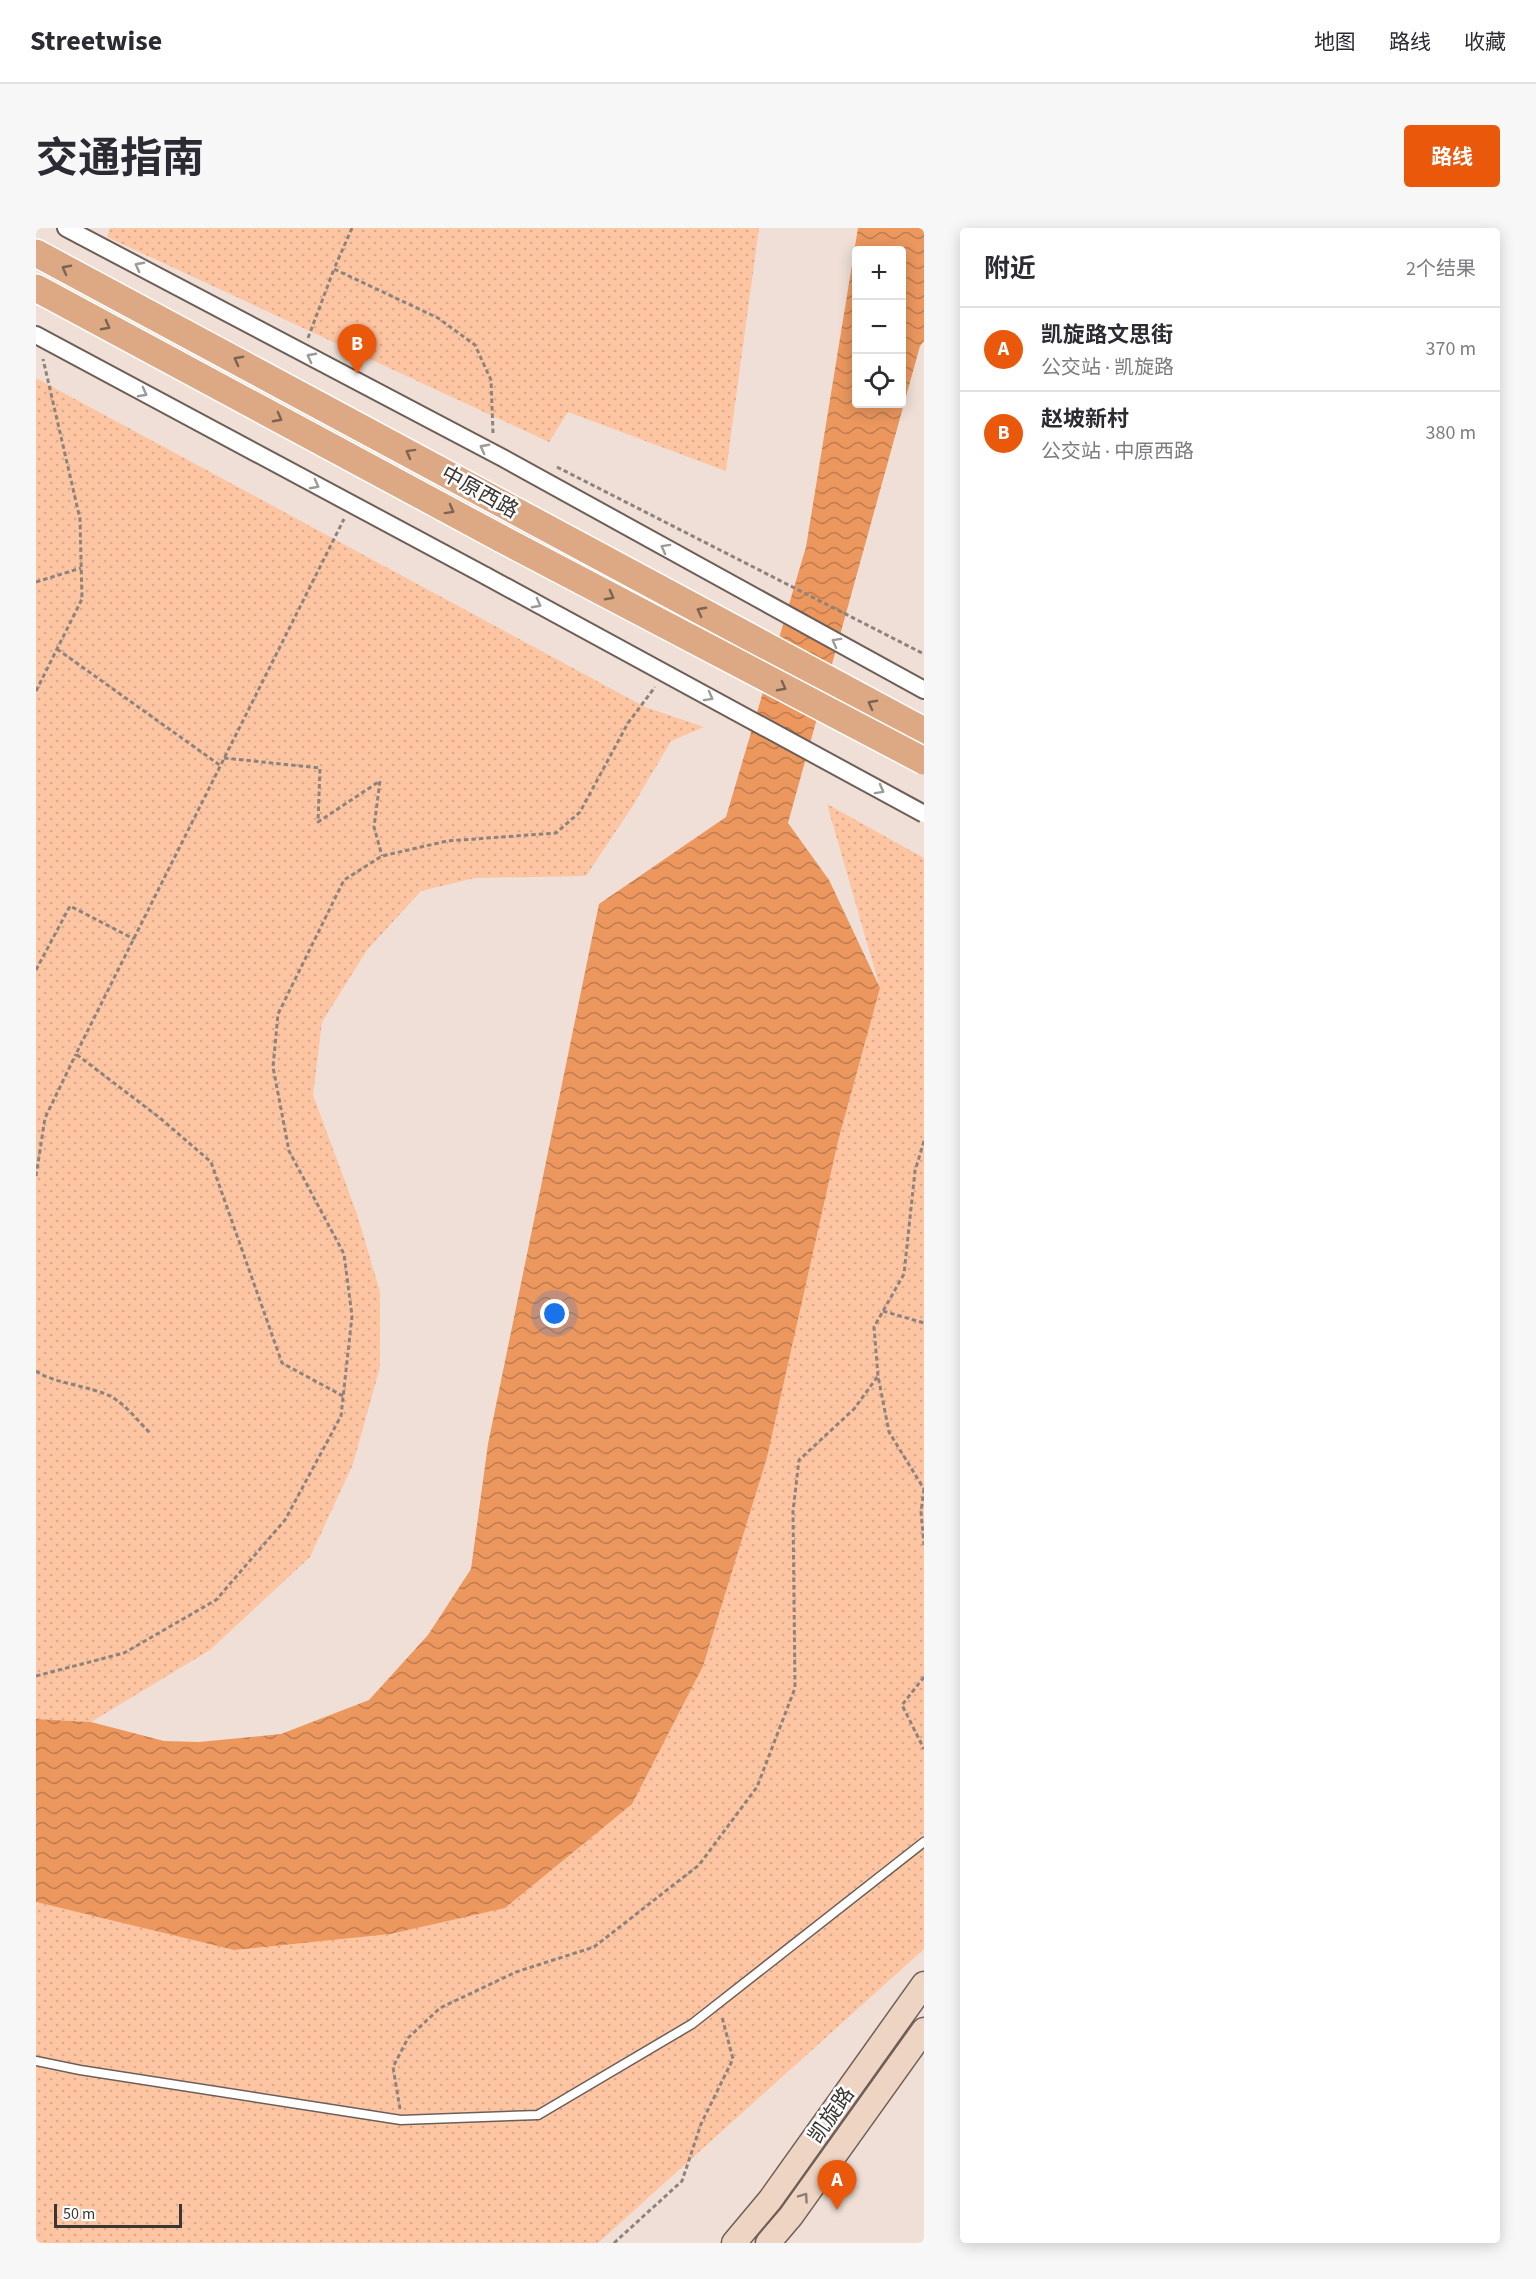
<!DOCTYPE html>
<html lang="zh">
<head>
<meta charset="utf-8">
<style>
  :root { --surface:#fff; --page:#f7f7f7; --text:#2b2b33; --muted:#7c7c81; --line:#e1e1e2; --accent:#ea580c }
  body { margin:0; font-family:"Source Sans 3","Noto Sans SC",sans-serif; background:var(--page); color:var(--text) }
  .controls { position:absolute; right:18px; top:18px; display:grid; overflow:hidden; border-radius:6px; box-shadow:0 3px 15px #0003 }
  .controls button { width:54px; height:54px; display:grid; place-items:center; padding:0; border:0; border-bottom:2px solid var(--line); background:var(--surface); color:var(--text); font:30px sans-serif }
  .scale { position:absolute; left:18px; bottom:15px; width:128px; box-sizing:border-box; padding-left:6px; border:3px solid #3c3632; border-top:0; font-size:16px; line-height:21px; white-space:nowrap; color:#3c3632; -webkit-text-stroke:4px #fff; paint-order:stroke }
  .you { position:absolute; left:519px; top:1086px; width:21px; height:21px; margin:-15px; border:4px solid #fff; border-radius:50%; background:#1a73e8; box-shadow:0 0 0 9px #1a73e833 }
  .badge { display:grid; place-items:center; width:39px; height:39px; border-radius:50%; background:var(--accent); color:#fff; font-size:20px; font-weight:700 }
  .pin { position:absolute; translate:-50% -50px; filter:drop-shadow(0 2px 3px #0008) }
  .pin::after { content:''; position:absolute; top:32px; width:21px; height:18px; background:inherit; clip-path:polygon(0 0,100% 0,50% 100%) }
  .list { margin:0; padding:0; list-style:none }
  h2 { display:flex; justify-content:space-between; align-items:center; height:78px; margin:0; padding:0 24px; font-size:26px }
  h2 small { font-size:20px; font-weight:400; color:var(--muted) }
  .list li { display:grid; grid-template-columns:39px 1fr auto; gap:18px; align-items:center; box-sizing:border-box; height:84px; padding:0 24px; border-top:2px solid var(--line) }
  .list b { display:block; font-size:22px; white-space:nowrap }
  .list p { margin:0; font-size:20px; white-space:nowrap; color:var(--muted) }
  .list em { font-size:20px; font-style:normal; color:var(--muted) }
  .icon { flex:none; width:33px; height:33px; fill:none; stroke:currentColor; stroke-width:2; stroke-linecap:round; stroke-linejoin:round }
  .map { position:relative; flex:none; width:888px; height:2015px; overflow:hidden; border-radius:6px }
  header { display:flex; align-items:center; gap:36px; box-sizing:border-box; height:84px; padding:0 30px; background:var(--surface); border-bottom:2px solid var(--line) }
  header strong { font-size:28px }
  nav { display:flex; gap:33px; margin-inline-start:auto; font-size:21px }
  .intro { display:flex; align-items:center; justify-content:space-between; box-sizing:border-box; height:144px; padding:0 36px }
  h1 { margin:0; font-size:42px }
  .button { padding:15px 27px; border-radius:6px; background:var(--accent); color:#fff; font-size:21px; font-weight:700 }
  main { display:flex; gap:36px; padding:0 36px }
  aside { flex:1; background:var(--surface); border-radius:6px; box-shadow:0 3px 15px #0003 }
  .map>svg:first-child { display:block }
</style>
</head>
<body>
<header>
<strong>Streetwise</strong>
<nav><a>地图</a><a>路线</a><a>收藏</a></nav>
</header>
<div class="intro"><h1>交通指南</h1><a class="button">路线</a></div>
<main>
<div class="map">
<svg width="888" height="2015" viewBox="0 0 888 2015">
  <defs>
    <pattern id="park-dots" width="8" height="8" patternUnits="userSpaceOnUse" patternTransform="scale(1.5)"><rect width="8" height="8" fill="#fdc5a2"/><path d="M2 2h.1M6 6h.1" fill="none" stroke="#daaa8c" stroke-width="1.8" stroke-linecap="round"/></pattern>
    <pattern id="water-waves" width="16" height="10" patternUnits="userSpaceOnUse" patternTransform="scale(1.5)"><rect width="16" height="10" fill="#eb975e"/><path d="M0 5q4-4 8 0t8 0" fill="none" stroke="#c07c4e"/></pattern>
  </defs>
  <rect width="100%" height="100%" fill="#efdfd6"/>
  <path fill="url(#park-dots)" d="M74,0H723L690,243L532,184L513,214L71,9Z
    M0,150L609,479L668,499L635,513L596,579L550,648L439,650L385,663L331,722L286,794L277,867L321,986L344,1064V1139L317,1236L274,1329L174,1422L55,1494L0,1491Z
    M791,576L888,630V1721L562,2015H0V1674L198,1722L802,913L844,760Z"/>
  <path fill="url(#water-waves)" fill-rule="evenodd" d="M822,0H888V113L884,118L752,595L793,652L844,760L802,913L731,1229L667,1438L596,1576L469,1680L354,1706L198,1722L0,1674V1491L55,1494L128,1513L163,1514L245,1506L333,1472L392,1407L435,1341L452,1216L563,676L690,589L770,319ZM820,22H866V176H820Z"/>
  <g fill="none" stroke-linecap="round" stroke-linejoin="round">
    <g stroke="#6d5f57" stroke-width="11">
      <path id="service" d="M0,1833L44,1842L365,1892L502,1887L656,1796L888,1614"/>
    </g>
    <g stroke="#6d5f57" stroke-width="20">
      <path id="minor" d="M30,0L465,229L888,462
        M0,107L450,348"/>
    </g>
    <g stroke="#6d5f57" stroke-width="27">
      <path id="secondary" d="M698,2015L734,1972L888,1756
        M732,2015L755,1988L888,1802"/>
    </g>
    <g stroke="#fff" stroke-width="30">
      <path id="primary" d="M0,25L888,503
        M0,60L466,311"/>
    </g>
    <path stroke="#8d837d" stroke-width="3" stroke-dasharray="4.5 3" stroke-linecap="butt" d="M316,0L298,41L402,90L439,117L455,152L457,205L459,206
      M272,110L298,41
      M521,239L888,426
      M0,354L45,340
      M21,421L185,538
      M0,463L46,371L44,291L7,131
      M188,530L284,540L282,594L344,553L338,599L346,628
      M0,742L34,678L98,711
      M888,913L879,943L868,1046L838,1099L842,1148L853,1204L888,1261
      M0,948L9,890L40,826
      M847,1083L888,1095
      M0,1143C16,1155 55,1158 76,1169C90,1177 103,1194 114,1205
      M307,1168L246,1135L175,934L124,890L40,826L308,291
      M888,1261L885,1284L888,1317
      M0,1448L88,1425L180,1372L249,1292L305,1188L316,1088L308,1026L253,923L237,839L242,786L308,652L346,628L411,613L520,605L544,584L592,495L619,459
      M888,1449L866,1477L888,1521
      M364,1881L357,1839L372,1810L404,1780L480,1744L558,1719L663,1637L721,1559L759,1460L757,1283L763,1232L818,1181L842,1148
      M578,2015L646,1953L665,1896L697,1831L686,1789"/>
    <use href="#service" stroke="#fff" stroke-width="8"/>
    <use href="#minor" stroke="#fff" stroke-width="16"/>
    <use href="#secondary" stroke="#eed4c2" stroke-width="24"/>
    <use href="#primary" stroke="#dca984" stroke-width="27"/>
    <g stroke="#6d5f57" stroke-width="20" stroke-linecap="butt">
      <path id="minor-bridge" d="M450,348L888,586"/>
    </g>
    <g stroke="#fff" stroke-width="30" stroke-linecap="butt">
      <path id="primary-bridge" d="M466,311L888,533"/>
    </g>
    <use href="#minor-bridge" stroke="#fff" stroke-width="16"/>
    <use href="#primary-bridge" stroke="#dca984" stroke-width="27"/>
  </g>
  <defs><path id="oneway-chevron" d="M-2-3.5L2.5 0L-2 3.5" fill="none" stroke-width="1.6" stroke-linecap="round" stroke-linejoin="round" transform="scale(1.5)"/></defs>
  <g stroke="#9e9a98">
    <use href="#oneway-chevron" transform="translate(103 38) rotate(-152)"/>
    <use href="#oneway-chevron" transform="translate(275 129) rotate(-152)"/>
    <use href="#oneway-chevron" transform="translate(107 165) rotate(28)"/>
    <use href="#oneway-chevron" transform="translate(448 220) rotate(-152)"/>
    <use href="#oneway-chevron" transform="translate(279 257) rotate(28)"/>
    <use href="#oneway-chevron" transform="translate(629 320) rotate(-151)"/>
    <use href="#oneway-chevron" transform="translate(501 376) rotate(28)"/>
    <use href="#oneway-chevron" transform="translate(800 414) rotate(-151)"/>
    <use href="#oneway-chevron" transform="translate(673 469) rotate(29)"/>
    <use href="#oneway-chevron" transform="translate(844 562) rotate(29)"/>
  </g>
  <g stroke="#7c6453">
    <use href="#oneway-chevron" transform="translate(30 41) rotate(-152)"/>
    <use href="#oneway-chevron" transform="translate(70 98) rotate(28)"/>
    <use href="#oneway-chevron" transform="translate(202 132) rotate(-152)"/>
    <use href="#oneway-chevron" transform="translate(242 190) rotate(28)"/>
    <use href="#oneway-chevron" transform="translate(374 225) rotate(-151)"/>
    <use href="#oneway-chevron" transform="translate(414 282) rotate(29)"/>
    <use href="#oneway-chevron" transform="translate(574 368) rotate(28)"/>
    <use href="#oneway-chevron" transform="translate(665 383) rotate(-152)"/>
    <use href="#oneway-chevron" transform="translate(746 459) rotate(28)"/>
    <use href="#oneway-chevron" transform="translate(836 476) rotate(-152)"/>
  </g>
  <use stroke="#8c7d73" href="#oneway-chevron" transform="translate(768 1969) rotate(-55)"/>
  <g text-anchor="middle" stroke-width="5" stroke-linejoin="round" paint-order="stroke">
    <g font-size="21" fill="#3c3632" stroke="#fff">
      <text transform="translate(444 264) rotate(29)" y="7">中原西路</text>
      <text transform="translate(795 1887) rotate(-55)" y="7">凯旋路</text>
    </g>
  </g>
</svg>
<div class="controls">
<button>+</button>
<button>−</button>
<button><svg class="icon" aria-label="locate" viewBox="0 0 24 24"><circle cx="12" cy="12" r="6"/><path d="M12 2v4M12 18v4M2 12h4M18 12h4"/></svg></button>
</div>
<div class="scale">50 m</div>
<div class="you"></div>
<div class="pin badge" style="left:801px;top:1982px">A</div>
<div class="pin badge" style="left:321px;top:146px">B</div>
</div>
<aside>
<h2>附近<small>2个结果</small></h2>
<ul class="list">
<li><span class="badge">A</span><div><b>凯旋路文思街</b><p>公交站 · 凯旋路</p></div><em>370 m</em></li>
<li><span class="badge">B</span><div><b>赵坡新村</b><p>公交站 · 中原西路</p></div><em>380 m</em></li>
</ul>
</aside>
</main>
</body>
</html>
